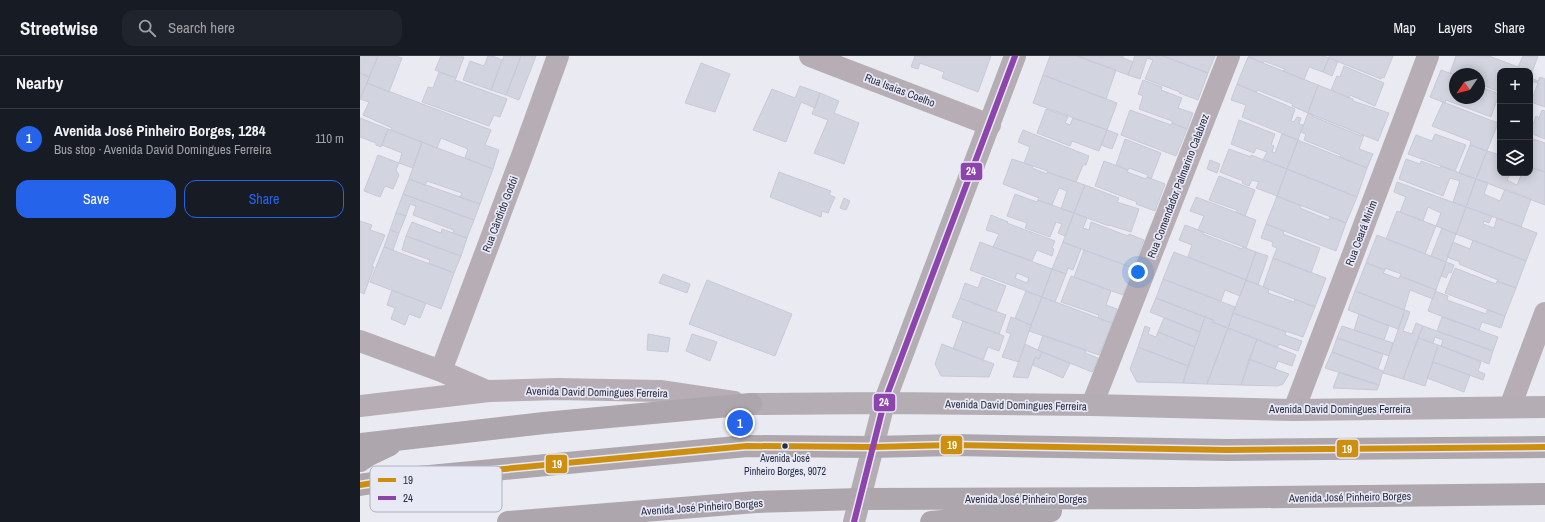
<!DOCTYPE html>
<html lang="en">
<head>
<meta charset="utf-8">
<style>
  :root { --surface:#171b24; --page:#20242c; --text:#f1f3f6; --muted:#9ea1a6; --line:#363941; --accent:#2563eb }
  body { margin:0; font-family:"Archivo Narrow",sans-serif; background:var(--page); color:var(--text) }
  .controls { position:absolute; right:12px; top:12px; display:grid; overflow:hidden; border-radius:8px; box-shadow:0 2px 10px #0003 }
  .controls button { width:36px; height:36px; display:grid; place-items:center; padding:0; border:0; border-bottom:1px solid var(--line); background:var(--surface); color:var(--text); font:20px sans-serif }
  .compass { position:absolute; left:1089px; top:12px; width:36px; height:36px; border-radius:50%; background:var(--surface); box-shadow:0 2px 10px #0003; rotate:235deg }
  .you { position:absolute; left:778px; top:216px; width:14px; height:14px; margin:-10px; border:3px solid #fff; border-radius:50%; background:#1a73e8; box-shadow:0 0 0 6px #1a73e833 }
  .badge { display:grid; place-items:center; width:26px; height:26px; border-radius:50%; background:var(--accent); color:#fff; font-size:13px; font-weight:700 }
  .pin { position:absolute; translate:-50% -50%; border:2px solid #fff; box-shadow:0 1px 4px #0006 }
  .list { margin:0; padding:0; list-style:none }
  h2 { display:flex; justify-content:space-between; align-items:center; height:52px; margin:0; padding:0 16px; font-size:17px }
  h2 small { font-size:13px; font-weight:400; color:var(--muted) }
  .list li { display:grid; grid-template-columns:26px 1fr auto; gap:12px; align-items:center; box-sizing:border-box; height:60px; padding:0 16px; border-top:1px solid var(--line) }
  .list b { display:block; font-size:15px; white-space:nowrap }
  .list p { margin:0; font-size:13px; white-space:nowrap; color:var(--muted) }
  .list em { font-size:13px; font-style:normal; color:var(--muted) }
  .actions { display:flex; gap:8px; padding:12px 16px }
  .actions a { flex:1; padding:9px 0; border:1px solid var(--accent); border-radius:12px; text-align:center; font-size:14px; color:var(--accent) }
  .actions .main { background:var(--accent); color:#fff }
  .icon { flex:none; width:22px; height:22px; fill:none; stroke:currentColor; stroke-width:2; stroke-linecap:round; stroke-linejoin:round }
  .map { position:relative; flex:none; width:1185px; height:466px; overflow:hidden }
  header { display:flex; align-items:center; gap:24px; box-sizing:border-box; height:56px; padding:0 20px; background:var(--surface); border-bottom:1px solid var(--line) }
  header strong { font-size:19px }
  nav { display:flex; gap:22px; margin-inline-start:auto; font-size:14px }
  .search { width:280px; height:36px; background:var(--page); display:flex; align-items:center; gap:10px; box-sizing:border-box; padding:0 14px; border-radius:12px; color:var(--muted); font-size:15px }
  main { display:flex }
  aside { flex:1; background:var(--surface) }
  .map>svg:first-child { display:block }
</style>
</head>
<body>
<header>
<strong>Streetwise</strong>
<div class="search"><svg class="icon" aria-label="search" viewBox="0 0 24 24"><circle cx="10" cy="10" r="6"/><path d="M15 15l6 6"/></svg>Search here</div>
<nav><a>Map</a><a>Layers</a><a>Share</a></nav>
</header>
<main>
<aside>
<h2>Nearby<small></small></h2>
<ul class="list">
<li><span class="badge">1</span><div><b>Avenida José Pinheiro Borges, 1284</b><p>Bus stop · Avenida David Domingues Ferreira</p></div><em>110 m</em></li>
</ul>
<div class="actions"><a class="main">Save</a><a>Share</a></div>
</aside>
<div class="map">
<svg width="1185" height="466" viewBox="0 0 1185 466">
  <rect width="100%" height="100%" fill="#eaebf2"/>
  <path fill="#d2d4df" stroke="#c7c9d8" fill-rule="evenodd" d="M0,0H18L9,21L0,17Z
    M18,0H35L42,2L29,36L7,27Z
    M81,0L104,1L96,22L75,14Z
    M128,0H133L142,4L131,34L103,24L110,5L124,10Z
    M144,0H161L146,39L131,34Z
    M161,0H176L159,44L146,39Z
    M555,0H631L618,36L582,22L584,16L560,7L558,13L551,11Z
    M690,0H717L756,14L746,43L683,19Z
    M717,0H763V2L773,6L768,19Z
    M775,0H803L848,17L838,44L819,37L820,36L785,23L793,4L787,2L780,23L768,19Z
    M803,0H855L848,17Z
    M888,0H964L969,2L963,16L949,11L944,24L923,15L925,13L904,5L903,7Z
    M969,0H1033L1024,22L1022,21L1021,23L969,2Z
    M1096,0H1129L1158,11L1157,15H1140V36L1119,28V18L1095,19L1090,17Z
    M1163,0H1178L1172,16L1158,11Z
    M888,1L958,29L948,57L932,50L933,48L897,34L896,36L877,28Z
    M969,2L978,5L972,20L963,16Z
    M341,7L370,18L355,56L325,47Z
    M984,10L1024,27L1015,50L990,39L989,42L971,34L977,20L980,21Z
    M1081,14L1095,19V42H1119V30L1139,38L1131,61L1086,44L1085,47L1070,41Z
    M79,16L96,22L95,24L147,43L140,61L134,59L129,70L62,46L68,31L73,32Z
    M0,17L9,21L0,43Z
    M683,19L757,47L747,74L673,47Z
    M1170,20L1171,21V22L1178,25L1180,21L1185,23V51L1171,46L1178,27L1170,25Z
    M783,24L802,31L801,34L822,42L818,52L833,57L827,73L812,67V65L779,53L783,40L778,38Z
    M7,27L131,74L125,89L139,94L133,113L105,102L108,93L81,82L77,92L31,74L32,72L3,59L9,46L0,43Z
    M877,28L935,53L931,65L934,66L937,61L941,62L939,68L943,69L938,84L882,61L886,49L871,44Z
    M958,29L993,43V45L1029,57L1018,85L948,57Z
    M440,30L460,37L455,52L441,46L426,86L393,74L412,33L435,42Z
    M460,37L479,45L474,57L499,67L484,108L454,97L468,64L452,58Z
    M1083,46L1138,67L1127,95L1110,89L1111,85L1072,70Z
    M686,53L708,61L705,67L710,69L713,62L747,74L739,95L712,85L710,90L677,77Z
    M770,54L811,69L812,67L827,73L816,100L761,79Z
    M1182,54L1185,55V83L1170,77L1176,60L1179,62Z
    M948,57L953,59L952,60L1001,80L1002,78L1004,79L999,93L1013,98L1007,112L980,101L981,99L944,84L946,78L941,76Z
    M0,62L28,73L21,91L16,89V87L0,81Z
    M879,64L915,78L911,89L914,90L912,96L915,97L922,78L938,84L927,113L903,104L907,96L896,92L894,97L871,88Z
    M28,73L62,86L53,112L39,107L42,97L22,89Z
    M663,74L729,100L726,109H723L716,126L687,116L688,115L664,107L670,91L658,86Z
    M747,74L758,78L752,93L741,89Z
    M1075,78L1106,89L1095,115L1048,98L1056,79L1072,85Z
    M1170,82L1185,87V116L1170,111Z
    M765,83L801,97L791,123L787,121L788,119L769,112L768,114L756,109Z
    M938,84L1007,112L997,141L927,113Z
    M62,86L133,113L120,148L100,141L102,137L67,125L65,129L49,123Z
    M1110,89L1127,95L1116,123L1099,117Z
    M869,93L891,101V99L927,113L917,140L896,132L899,126L892,124L889,130L882,127L883,125L860,116Z
    M1127,95L1140,99V117H1150L1147,124L1157,129L1162,117H1170V111L1185,116V149L1116,123Z
    M18,99L39,107L36,114L39,119L33,133L25,130L20,141L4,135Z
    M652,103L673,110L672,112L687,118V116L725,129L714,157L701,153L707,135L699,132L692,149L678,144L679,142L643,128Z
    M1046,103L1060,108L1061,105L1080,112L1081,110L1116,123L1106,151L1093,146L1100,125L1090,122L1083,140L1039,123Z
    M850,104L860,108L857,117L847,113Z
    M744,105L768,114L767,116L786,123L787,121L805,128L795,155L776,148L777,146L735,130Z
    M927,113L997,141L986,167L917,140Z
    M419,116L471,135L469,139L475,141L468,157L462,155L461,161L410,141Z
    M859,120L895,134L885,160L876,156L877,154L849,144Z
    M49,123L120,148L114,164L43,138Z
    M1116,123L1128,127L1124,138L1140,145L1145,133L1171,143L1161,171L1106,151Z
    M1037,126L1106,151L1096,178L1076,170L1081,157L1068,151L1063,165L1040,156L1046,141L1034,136Z
    M725,129L759,142L757,146L779,153L771,176L749,169V170L714,157Z
    M43,138L114,164L107,182L93,177L94,174L53,159L56,150L50,148L46,160L36,157Z
    M655,138L677,146L678,144L714,157L705,180L698,177L702,168L696,166L690,181L665,172L667,167L647,160Z
    M917,140L941,150L940,152L969,164L970,161L986,167L976,195L906,168Z
    M836,141L896,164L886,192L838,174L844,160L830,155Z
    M484,142L490,145L486,154L480,152Z
    M1106,151L1132,160L1129,167L1124,165L1123,168L1134,172L1137,162L1177,177L1166,205L1096,178Z
    M1037,155L1076,170L1065,198L1026,183Z
    M36,157L46,160L39,177L30,174Z
    M714,157L727,162L723,172L729,174L731,166L768,180L769,178L784,184L773,212L703,186Z
    M631,159L648,166L647,167L695,185L692,192L694,193L692,200L677,194L672,205L633,191L639,178L626,174Z
    M0,165L12,169L10,174L25,179L12,210L14,211L4,238L0,236Z
    M52,166L81,177L82,173L107,182L101,200L46,180Z
    M906,168L924,175L923,178L960,192L951,217L913,202L917,192L912,190L913,186L901,182Z
    M825,169L844,176L843,178L882,193L883,191L896,196L886,224L828,201L832,189L819,184Z
    M1082,172L1096,178L1086,206L1071,200Z
    M30,174L39,177L33,194L24,191Z
    M1017,179L1086,206L1076,234L1040,220L1041,218L1025,212V214L1006,207Z
    M46,180L101,200L94,217L69,207L70,204L42,194Z
    M1113,184L1166,205L1156,232L1137,225L1138,224L1099,208L1100,206L1087,201L1093,186L1110,193Z
    M620,186L692,213L682,241L610,214ZM657,217L669,222L667,227L655,222Z
    M703,186L721,193L713,214L708,212L706,218L692,213Z
    M24,191L94,217L81,253L10,226Z
    M724,194L773,212L763,239L714,221Z
    M814,196L886,224L880,240L865,234L861,245L803,223Z
    M896,196L908,200L898,229L886,224Z
    M913,202L966,222L955,251L903,231Z
    M1086,206L1094,209L1091,217L1089,216L1086,222L1081,220Z
    M1006,207L1025,214L1023,217L1039,223L1040,220L1076,234L1073,243L1050,234L1044,254L995,235Z
    M1095,212L1136,228L1137,225L1156,232L1145,260L1085,237Z
    M692,213L706,218L695,246L682,241Z
    M303,218L330,228L327,237L299,227Z
    M711,220L751,235L746,249L757,253L752,267L738,262L739,259L701,246Z
    M622,221L646,230L636,256L600,242L605,227L618,232Z
    M803,223L875,251L868,272L852,266L853,264L796,242Z
    M347,224L432,258L415,300L329,268Z
    M886,224L909,233L908,237L934,246L935,243L955,251L943,281L873,257Z
    M32,234L66,247L60,262L49,258L45,269L31,263L35,252L27,249Z
    M666,235L682,241L671,269L655,262Z
    M995,235L1045,254L1038,273L988,254Z
    M1075,235L1088,240L1087,244L1126,258L1127,254L1145,260L1141,272L1122,266L1119,274L1068,255Z
    M682,241L752,267L739,299L669,275Z
    M600,242L646,259L639,278L592,261Z
    M796,242L845,261L840,276L790,256Z
    M1045,254L1050,256L1043,275L1052,278L1056,267L1063,270L1043,323L1023,317Z
    M873,257L926,276L925,279L942,285L938,295L919,288L917,292L868,272Z
    M999,258L1029,270L1024,284L994,274Z
    M651,261L671,269L659,306L642,301L651,278L646,276Z
    M845,261L853,264L852,266L868,272L847,328L823,327Z
    M1082,261L1138,281L1133,295L1077,275Z
    M804,262L840,276L835,291L798,276Z
    M603,265L644,280L639,295L628,291L623,304L593,293Z
    M785,270L790,272L788,278L796,281L798,276L835,291L828,310L778,291Z
    M982,270L1033,287L1029,300L977,282Z
    M1063,270L1133,295L1129,308L1081,290L1083,284L1075,281L1073,287L1058,282Z
    M868,272L897,283L881,329L847,328Z
    M288,278L310,282L308,296L287,294Z
    M332,278L357,286L350,305L326,295Z
    M683,279L726,294L725,297L738,302L733,315L732,316L678,294Z
    M977,282L1023,298L1018,313L972,296Z
    M1058,282L1078,289L1065,330L1043,323Z
    M897,283L936,299L932,310L918,305L915,313L889,303Z
    M582,288L634,308L629,321L581,320L575,308Z
    M665,288L682,296L679,303L675,301L668,322L653,321Z
    M1078,289L1121,306L1118,315L1125,318L1123,324L1073,306Z
    M778,291L828,310L823,327L777,326L770,313Z
    M682,296L710,307L703,322L673,309L675,301L679,303Z
    M972,296L1023,315L1019,329L965,312Z
    M889,303L915,313L929,318L923,328L918,330L881,329Z
    M1073,306L1110,319L1104,336L1067,322Z
    M979,316L1019,329L1017,334L973,332Z"/>
  <g fill="none" stroke-linecap="round" stroke-linejoin="round">
    <path stroke="#b6aeb4" stroke-width="22" d="M450,0L630,69
      M0,285L81,315L127,335
      M81,315L163,97L198,0
      M732,349L869,0
      M0,350L129,335L197,333L300,335L374,346
      M1150,351L1185,257
      M934,354L1068,0"/>
    <path stroke="#b4adb4" stroke-width="22" d="M391,348L524,347L732,349L934,354L1185,351
      M494,466L524,347L655,0"/>
    <path stroke="#aea6ad" stroke-width="22" d="M0,388L184,367L391,348
      M0,405L9,399L30,389
      M0,429L38,423L387,390L513,391L594,389L867,394L1185,391
      M148,466L396,446L500,443L833,442L1185,438
      M571,466L691,455"/>
    <g stroke="#e7e9f5" stroke-width="9">
      <path id="bus-1" d="M0,429L38,423L387,390L513,391L594,389L867,394L1185,391"/>
    </g>
    <g stroke="#e7e9f5" stroke-width="9">
      <path id="bus-2" d="M494,466L524,347L655,0"/>
    </g>
    <use href="#bus-1" stroke="#ce8e0e" stroke-width="6"/>
    <use href="#bus-2" stroke="#8e44ad" stroke-width="6"/>
  </g>
  <circle fill="#2b2d45" stroke="#e7e9f5" stroke-width="1.5" cx="425" cy="390" r="3.5"/>
  <g text-anchor="middle" stroke-width="3.5" stroke-linejoin="round" paint-order="stroke">
    <g font-size="10" fill="#2b2d45" stroke="#e7e9f5">
      <text x="425" y="406">Avenida José<tspan x="425" dy="13">Pinheiro Borges, 9072</tspan></text>
    </g>
    <g font-size="11" fill="#2b2d45" stroke="#e7e9f5">
      <text transform="translate(540 34) rotate(21)" y="4">Rua Isaias Coelho</text>
      <text transform="translate(818 130) rotate(-69)" y="4">Rua Comendador Palmarino Calabrez</text>
      <text transform="translate(140 158) rotate(-69)" y="4">Rua Cândido Godói</text>
      <text transform="translate(1001 177) rotate(-69)" y="4">Rua Ceará Mirim</text>
      <text transform="translate(237 336) rotate(1)" y="4">Avenida David Domingues Ferreira</text>
      <text transform="translate(656 349) rotate(1)" y="4">Avenida David Domingues Ferreira</text>
      <text x="980" y="357">Avenida David Domingues Ferreira</text>
      <text transform="translate(990 441) rotate(-1)" y="4">Avenida José Pinheiro Borges</text>
      <text x="666" y="447">Avenida José Pinheiro Borges</text>
      <text transform="translate(342 451) rotate(-4)" y="4">Avenida José Pinheiro Borges</text>
    </g>
  </g>
  <rect x="10" y="410" width="132" height="46" rx="6" fill="#e7e9f5" stroke="#afb1c0" stroke-width="1"/>
  <rect x="18" y="422" width="18" height="4" fill="#ce8e0e"/>
  <rect x="18" y="440" width="18" height="4" fill="#8e44ad"/>
  <g font-size="11" fill="#2b2d45">
    <text x="43" y="428">19</text>
    <text x="43" y="446">24</text>
  </g>
  <g stroke="#e7e9f5" stroke-width="1.5">
    <rect x="600" y="106" width="23" height="19" rx="4" fill="#8e44ad"/>
    <rect x="513" y="337" width="23" height="19" rx="4" fill="#8e44ad"/>
    <rect x="580" y="379" width="23" height="20" rx="4" fill="#ce8e0e"/>
    <rect x="976" y="383" width="23" height="19" rx="4" fill="#ce8e0e"/>
    <rect x="185" y="398" width="23" height="20" rx="4" fill="#ce8e0e"/>
  </g>
  <g font-size="11" text-anchor="middle" font-weight="bold" fill="#fff">
    <text x="611" y="119">24</text>
    <text x="524" y="350">24</text>
    <text x="592" y="393">19</text>
    <text x="987" y="397">19</text>
    <text x="197" y="412">19</text>
  </g>
</svg>
<div class="controls">
<button>+</button>
<button>−</button>
<button><svg class="icon" aria-label="layers" viewBox="0 0 24 24"><path d="M12 4l9 5-9 5-9-5zM3 14l9 5 9-5"/></svg></button>
</div>
<svg class="compass" viewBox="-18 -18 36 36"><path d="M0-13l5 13h-10z" fill="#e53935"/><path d="M0 13l5-13h-10z" fill="#9ea1a6"/></svg>
<div class="you"></div>
<div class="pin badge" style="left:380px;top:367px">1</div>
</div>
</main>
</body>
</html>
